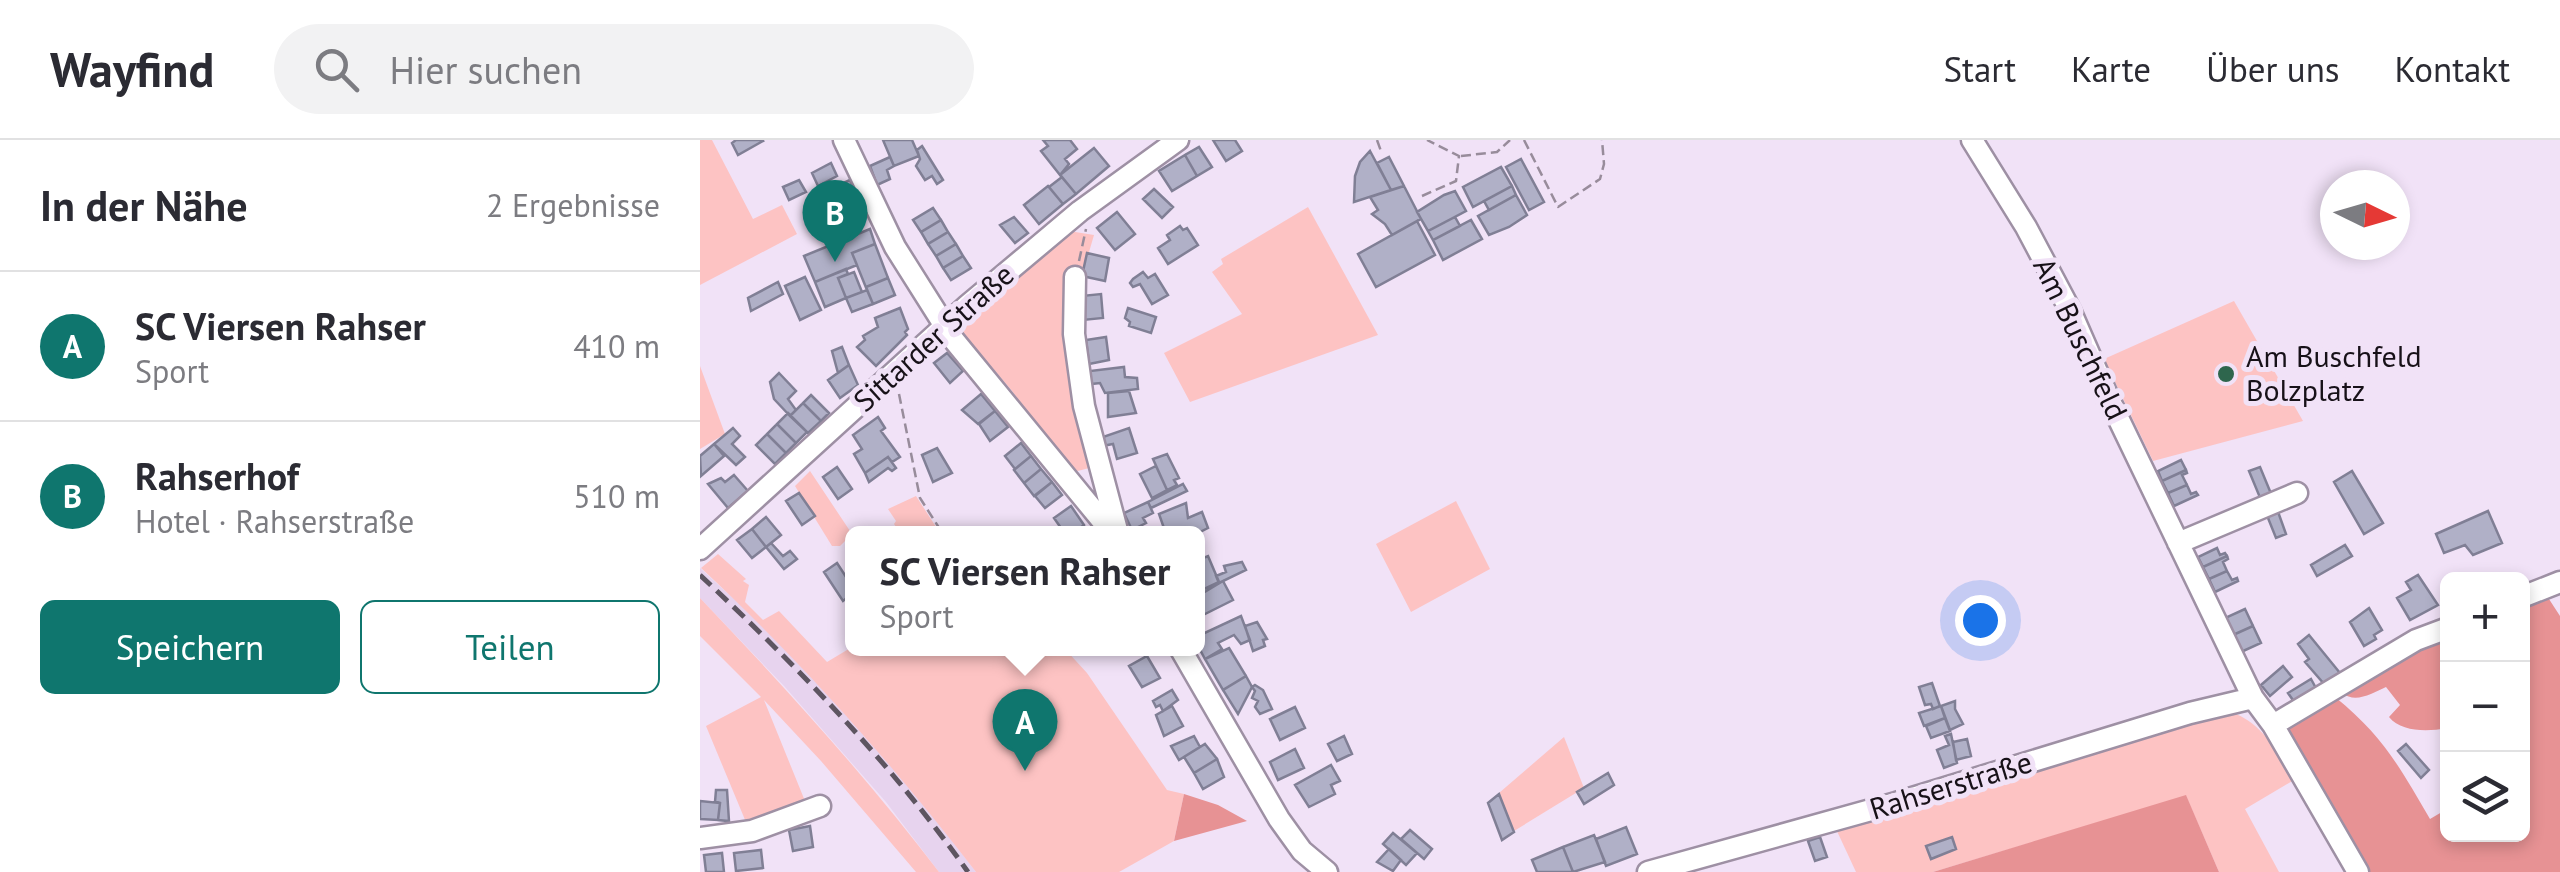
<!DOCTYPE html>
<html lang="de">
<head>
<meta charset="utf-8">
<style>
  :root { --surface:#fff; --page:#f2f2f3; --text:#2b2b33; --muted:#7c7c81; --line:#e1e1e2; --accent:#0f766e }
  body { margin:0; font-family:"PT Sans",sans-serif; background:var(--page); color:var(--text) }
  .controls { position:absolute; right:30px; bottom:30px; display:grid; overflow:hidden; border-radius:15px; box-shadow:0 5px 15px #0003 }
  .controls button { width:90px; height:90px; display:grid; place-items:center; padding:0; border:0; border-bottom:2px solid var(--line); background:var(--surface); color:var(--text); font:50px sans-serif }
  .compass { position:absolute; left:1620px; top:30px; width:90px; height:90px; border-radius:50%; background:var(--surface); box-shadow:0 5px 15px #0003; rotate:95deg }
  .you { position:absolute; left:1280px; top:480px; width:35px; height:35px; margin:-25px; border:8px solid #fff; border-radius:50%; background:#1a73e8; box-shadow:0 0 0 15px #1a73e833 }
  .badge { display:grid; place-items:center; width:65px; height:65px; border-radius:50%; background:var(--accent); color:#fff; font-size:32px; font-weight:700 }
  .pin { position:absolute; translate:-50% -82px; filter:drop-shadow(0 2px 5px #0008) }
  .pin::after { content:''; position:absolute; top:52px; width:35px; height:30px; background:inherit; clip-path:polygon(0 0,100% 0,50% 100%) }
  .popup { position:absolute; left:145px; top:386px; width:360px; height:130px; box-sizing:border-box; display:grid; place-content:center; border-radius:15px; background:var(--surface); filter:drop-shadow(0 2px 8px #0005); font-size:32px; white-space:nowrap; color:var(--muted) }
  .popup b { font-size:38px; color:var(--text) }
  .popup::after { content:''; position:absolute; left:50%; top:100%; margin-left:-20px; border:20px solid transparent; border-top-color:var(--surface) }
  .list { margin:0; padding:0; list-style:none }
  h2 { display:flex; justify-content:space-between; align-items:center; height:130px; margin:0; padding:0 40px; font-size:42px }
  h2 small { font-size:32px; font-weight:400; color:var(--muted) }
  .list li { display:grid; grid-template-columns:65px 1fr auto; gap:30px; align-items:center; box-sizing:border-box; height:150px; padding:0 40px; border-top:2px solid var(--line) }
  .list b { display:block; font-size:38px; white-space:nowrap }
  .list p { margin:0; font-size:32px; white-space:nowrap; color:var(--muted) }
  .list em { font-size:32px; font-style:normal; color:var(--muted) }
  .actions { display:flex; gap:20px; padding:30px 40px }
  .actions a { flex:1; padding:22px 0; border:2px solid var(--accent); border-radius:15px; text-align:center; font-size:35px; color:var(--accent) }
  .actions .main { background:var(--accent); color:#fff }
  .icon { flex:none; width:55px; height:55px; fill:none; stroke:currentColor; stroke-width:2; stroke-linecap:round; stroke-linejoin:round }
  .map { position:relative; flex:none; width:1860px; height:732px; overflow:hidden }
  header { display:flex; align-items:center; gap:60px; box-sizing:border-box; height:140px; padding:0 50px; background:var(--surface); border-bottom:2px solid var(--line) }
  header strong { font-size:48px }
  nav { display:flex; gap:55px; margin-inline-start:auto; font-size:35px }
  .search { width:700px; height:90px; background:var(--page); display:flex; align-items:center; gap:25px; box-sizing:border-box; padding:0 35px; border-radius:55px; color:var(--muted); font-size:38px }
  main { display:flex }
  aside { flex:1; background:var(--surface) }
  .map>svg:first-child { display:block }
</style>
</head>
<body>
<header>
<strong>Wayfind</strong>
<div class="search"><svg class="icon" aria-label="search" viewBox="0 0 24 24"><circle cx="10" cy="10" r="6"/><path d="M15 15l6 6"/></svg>Hier suchen</div>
<nav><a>Start</a><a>Karte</a><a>Über uns</a><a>Kontakt</a></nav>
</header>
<main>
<aside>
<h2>In der Nähe<small>2 Ergebnisse</small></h2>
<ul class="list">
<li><span class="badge">A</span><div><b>SC Viersen Rahser</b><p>Sport</p></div><em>410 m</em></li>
<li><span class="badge">B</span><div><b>Rahserhof</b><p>Hotel · Rahserstraße</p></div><em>510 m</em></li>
</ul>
<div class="actions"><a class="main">Speichern</a><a>Teilen</a></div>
</aside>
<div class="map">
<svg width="1860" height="732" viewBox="0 0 1860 732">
  <rect width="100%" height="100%" fill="#f1e2f7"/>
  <path fill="#e7d3ee" d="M0,428L69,491L202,636L276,732H239L186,662L85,547L0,458Z"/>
  <path fill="#fdc3c3" d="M0,0H12L53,79L82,65L97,94L0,145Z
    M608,67L678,195L490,262L464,213L542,174L512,132L523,124L521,119Z
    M369,91L394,95L382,136L368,137L369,228L393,327L370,333L312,251L261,191Z
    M1534,161L1603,281L1453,321L1404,219Z
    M0,226L25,294L0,309Z
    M110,331L152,394L140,406H132L95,346Z
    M216,356L240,393H200L194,384L196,381L188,369Z
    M756,361L790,429L711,472L676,404Z
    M18,414L46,439L43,441L49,445L45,462L63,480L79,471L127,522L152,507L365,509L387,533L467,650L484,654L474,701L419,732H276C192,623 102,522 1,428Z
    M0,458C84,546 165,635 239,732H216L121,621L64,560L107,666L48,687L6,586L61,557L0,496Z
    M1531,572C1564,584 1576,611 1594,640L1545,669L1579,732H1519L1486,656L1233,732H1156L1136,689L1451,592Z
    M864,597L884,648L814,691L799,653Z"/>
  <path fill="#e79294" d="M1847,456L1860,476V732H1668L1584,588L1635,557C1683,596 1699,626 1730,679L1747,669L1748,694H1822L1823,466Z
    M1747,496L1746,588C1728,592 1701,592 1689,577L1700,565L1686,547C1672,553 1656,564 1642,553L1724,505Z
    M484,654L518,665L547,681L474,701Z
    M1486,655L1519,732H1233Z"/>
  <path fill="#b0b0c7" stroke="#807f95" stroke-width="2.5" d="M36,0H62L63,1L38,15L32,3Z
    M183,0H212L219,16L194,26Z
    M343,0H370L377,9L365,19L369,24L360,35L341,11L348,6Z
    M513,0H535L542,11L526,21Z
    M222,6L243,40L237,44L232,36L225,40L216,26L220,19L217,10Z
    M499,7L512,27L497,36L485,15Z
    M394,8L409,26L376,54L360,35Z
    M670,11L691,50L654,62L655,36L660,22Z
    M485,15L497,36L472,51L459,31Z
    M190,17L194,26L187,30L190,39L177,45L170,26Z
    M689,17L704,46L691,50L677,23Z
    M821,19L844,62L829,70L806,27Z
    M131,23L137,36L118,46L112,33Z
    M801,27L812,46L773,67L763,47Z
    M362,37L376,54L363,64L349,47Z
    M99,40L106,52L89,60L83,47Z
    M150,40L160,62L143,71L132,48Z
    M348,46L363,64L339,84L324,65Z
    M704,46L721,79L692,95L685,84L672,74L678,70L670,57Z
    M812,46L816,55L789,70L784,61Z
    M132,48L143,71L129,78L124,68L133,64L127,51Z
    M454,49L473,67L462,78L443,59Z
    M755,51L766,71L728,91L717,72L744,55Z
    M816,55L827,75L809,87L789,95L778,76Z
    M233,68L241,80L221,92L213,80Z
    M417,72L435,94L415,110L397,88Z
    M314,77L328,93L315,103L300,85Z
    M755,77L760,86L733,100L728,91Z
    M241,80L248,92L228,104L221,92Z
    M771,80L782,99L743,120L733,100Z
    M717,81L735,115L676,147L658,114Z
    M480,86L483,90L487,88L498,105L468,124L458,108L470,100L467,95Z
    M170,89L175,104L152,113L157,125L115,142L104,116Z
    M248,92L256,104L236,116L228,104Z
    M175,104L188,138L166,147L167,150L152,113Z
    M256,104L263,116L243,128L236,116Z
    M387,113L409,118L405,141L382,136Z
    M263,116L271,128L251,140L243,128Z
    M146,129L148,134L138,138L146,158L125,167L115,142Z
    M154,132L162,152L146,158L138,138Z
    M443,132L448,138L455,134L468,155L452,164L440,144L433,147L430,143L433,139Z
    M105,137L121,170L100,180L85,146Z
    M188,138L195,155L173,164L166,147Z
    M78,142L83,154L51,171L48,158Z
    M167,150L173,164L152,172L146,158Z
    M401,154L403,178L383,180L381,156Z
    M200,168L208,189L205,192L207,195L176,226L157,207L165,200L163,196L178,187L175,178Z
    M428,168L456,177L451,193L429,186L430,182L425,178Z
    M406,197L409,220L389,224L386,200Z
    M142,207L149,225L138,233L132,211Z
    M247,213L263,231L250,243L234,223Z
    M149,225L158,245L140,258L128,240Z
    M424,227L425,237L437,238L438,249L405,253L400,243L391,244L390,231Z
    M79,233L96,251L88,259L96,270L90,276L74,259L70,242Z
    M429,251L436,273L408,277V253Z
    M281,254L295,271L278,284L262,270Z
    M111,255L129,273L121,281L103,263Z
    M103,263L121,281L108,293L90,276Z
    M295,271L308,287L290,301L279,284Z
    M88,273L107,292L96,303L77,284Z
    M178,277L185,288L181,291L200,317L192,322L188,317L165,333L154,314L162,309L153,295Z
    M77,284L96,303L86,313L67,294Z
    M33,288L40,296L32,304L45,317L36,325L14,304Z
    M429,288L437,313L417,319L413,304L402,306L400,298Z
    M67,294L86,313L75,324L56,305Z
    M321,303L331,316L315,329L305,316Z
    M14,304L24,316L1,336L0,316Z
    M237,308L252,333L233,342L222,315Z
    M467,314L479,338L474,340L477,345L467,350L453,319Z
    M331,316L341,329L324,343L314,330Z
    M188,317L196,328L192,331L188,328L169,342L165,333Z
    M1481,320L1486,330L1462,341L1458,331Z
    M456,326L467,350L452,358L440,334Z
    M137,327L152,349L138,359L123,337Z
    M1560,327L1572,356L1561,360L1549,331Z
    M341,329L352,342L334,356L324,343Z
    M1486,330L1487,333L1482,335L1487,345L1468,353L1462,341Z
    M1652,331L1683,383L1664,394L1634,342Z
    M34,335L48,351L28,368L8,344L21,338L25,342Z
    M352,342L362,355L345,368L335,356Z
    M483,344L487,351L451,368L448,362Z
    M1487,345L1491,354L1496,352L1498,355L1474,366L1468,353Z
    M99,353L115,376L102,385L86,361Z
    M448,362L453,373L443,378L446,383L432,390L424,373Z
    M486,363L488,378L502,372L508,388L496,394H466L459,374Z
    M371,366L384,385L372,394H352L361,388L354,378Z
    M1577,369L1586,394L1576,398L1566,373Z
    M1788,371L1802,403L1773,415L1765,405L1744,413L1736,394Z
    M66,377L81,395L66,407L52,389Z
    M52,389L66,407L52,418L37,400Z
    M71,403L83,416L90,411L97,419L84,429L66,407Z
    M1645,405L1652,416L1617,436L1611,425Z
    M1517,408L1520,415L1525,413L1527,416L1503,427L1498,417Z
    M508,416L519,442L498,452V420Z
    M1527,416L1528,419L1523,422L1527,431L1509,439L1503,427Z
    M542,422L546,430L519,443L516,436L526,432L524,426Z
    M137,423L152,446V454L143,461L124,432Z
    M1527,431L1532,440L1537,438L1538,441L1515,452L1509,439Z
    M1718,435L1738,465L1710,480L1697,458L1711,450L1706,442Z
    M523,441L533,460L505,474L500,473L498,456Z
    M1669,468L1682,490L1674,495L1676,499L1664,506L1650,482Z
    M1545,469L1553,486L1533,495L1525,478Z
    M541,476L550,500L541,504L534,495L518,503L522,509L505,519L498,506V496Z
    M557,482L567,499L563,500L565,506L553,511L545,486Z
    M1553,486L1561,503L1541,512L1533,495Z
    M1609,495L1640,533L1625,545L1605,522L1609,519L1598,504Z
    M529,508L546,536L523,550L505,519Z
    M447,516L460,538L442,547L429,526Z
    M1583,526L1592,537L1570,556L1561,545Z
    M546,536L552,547L538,574L523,550Z
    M1611,539L1617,550L1595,563L1588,553Z
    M1232,543L1240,566L1233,569L1231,564L1225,565L1219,547Z
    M555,545L563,550L572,569L560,574L555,567L558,561L552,558L555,551L552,547Z
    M472,550L478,560L463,571L460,565L456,567L453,561Z
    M1255,561V569L1263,584L1250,590L1241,566Z
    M472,566L483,586L464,596L456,575Z
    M1241,566L1245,578L1224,586L1219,573Z
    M595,567L605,588L580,600L570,579Z
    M1245,578L1250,591L1231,598L1226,586Z
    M1251,594L1257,623L1244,628L1237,610L1249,605L1245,596Z
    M494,596L500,607L479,620L471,606Z
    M644,596L652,614L637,621L628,604Z
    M1267,599L1271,616L1256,620L1253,602Z
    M505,604L517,619L494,633L484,617Z
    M1706,604L1729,630L1721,638L1698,611Z
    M595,609L604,628L578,640L570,622Z
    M517,619L524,637L503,649L494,633Z
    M631,625L640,641L631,645L635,654L609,667L595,645Z
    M908,633L914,645L884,664L877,652Z
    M16,650H27L29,681L18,680L20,663L15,662Z
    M799,654L814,692L802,700L788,663Z
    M0,661L20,663L18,680L0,679Z
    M110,686L113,707L93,711L89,690Z
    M926,687L937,714L906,726L896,699Z
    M710,690L732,709L724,719L701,699Z
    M693,693L717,713L706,725L683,704Z
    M894,695L905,722L873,732L863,707Z
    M1120,697L1127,717L1115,721L1108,701Z
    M1252,697L1256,709L1231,719L1226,706Z
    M863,707L873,732H837L832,720Z
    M689,709L701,720L693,731L677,722Z
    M61,710L63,728L36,731L34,713Z
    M22,713L24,732H6L4,715Z"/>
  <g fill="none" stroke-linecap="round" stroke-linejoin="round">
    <g stroke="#9e90a4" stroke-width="25">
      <path id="minor" d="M144,0L195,107L253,199L413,394
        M1272,0L1326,87L1370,170L1408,257L1553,558L1573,585L1658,732
        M375,137L374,194L384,266L418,394
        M1478,403L1597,353
        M0,409L268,165L380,71L478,0
        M1822,457L1860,442
        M480,508L579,679L602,711L627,732
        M1573,585L1716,500L1748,488
        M0,698L52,691L120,666
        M948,732L1196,663L1490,573L1553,558"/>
    </g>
    <path stroke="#988c9b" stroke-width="2.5" stroke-dasharray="10 5" stroke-linecap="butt" d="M677,0L682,14
      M824,0L858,67L900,39L904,24L902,0
      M761,16L797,12L810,0
      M722,56L756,41L759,16L727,0
      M379,121L386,89
      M199,254L220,358L243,394"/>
    <use href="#minor" stroke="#fff" stroke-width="20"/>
    <path stroke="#5e5561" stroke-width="5" stroke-dasharray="15 8" stroke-linecap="butt" d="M0,435C97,526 191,623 268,732"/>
  </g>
  <circle fill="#2e664d" stroke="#f1e2f7" stroke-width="4" cx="1526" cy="234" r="10"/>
  <g text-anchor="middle" stroke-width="10" stroke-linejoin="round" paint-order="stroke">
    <g font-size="30" fill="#171118" stroke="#f1e2f7">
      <text transform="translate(234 198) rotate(-42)" y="10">Sittarder Straße</text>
      <text transform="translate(1380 199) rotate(64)" y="10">Am Buschfeld</text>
      <text transform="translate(1251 646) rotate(-17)" y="10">Rahserstraße</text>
    </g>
    <g font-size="30" fill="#171118" stroke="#f1e2f7" text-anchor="start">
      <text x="1546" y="227">Am Buschfeld<tspan x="1546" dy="34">Bolzplatz</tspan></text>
    </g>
  </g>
</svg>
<div class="controls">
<button>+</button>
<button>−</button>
<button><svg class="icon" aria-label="layers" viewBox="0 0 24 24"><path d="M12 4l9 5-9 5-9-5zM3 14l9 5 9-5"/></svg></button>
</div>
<svg class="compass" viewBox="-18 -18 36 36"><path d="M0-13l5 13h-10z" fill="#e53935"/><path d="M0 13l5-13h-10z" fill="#7c7c81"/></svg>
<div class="you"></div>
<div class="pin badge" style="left:325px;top:631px">A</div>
<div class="popup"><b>SC Viersen Rahser</b>Sport</div>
<div class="pin badge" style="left:135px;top:122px">B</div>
</div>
</main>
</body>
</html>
